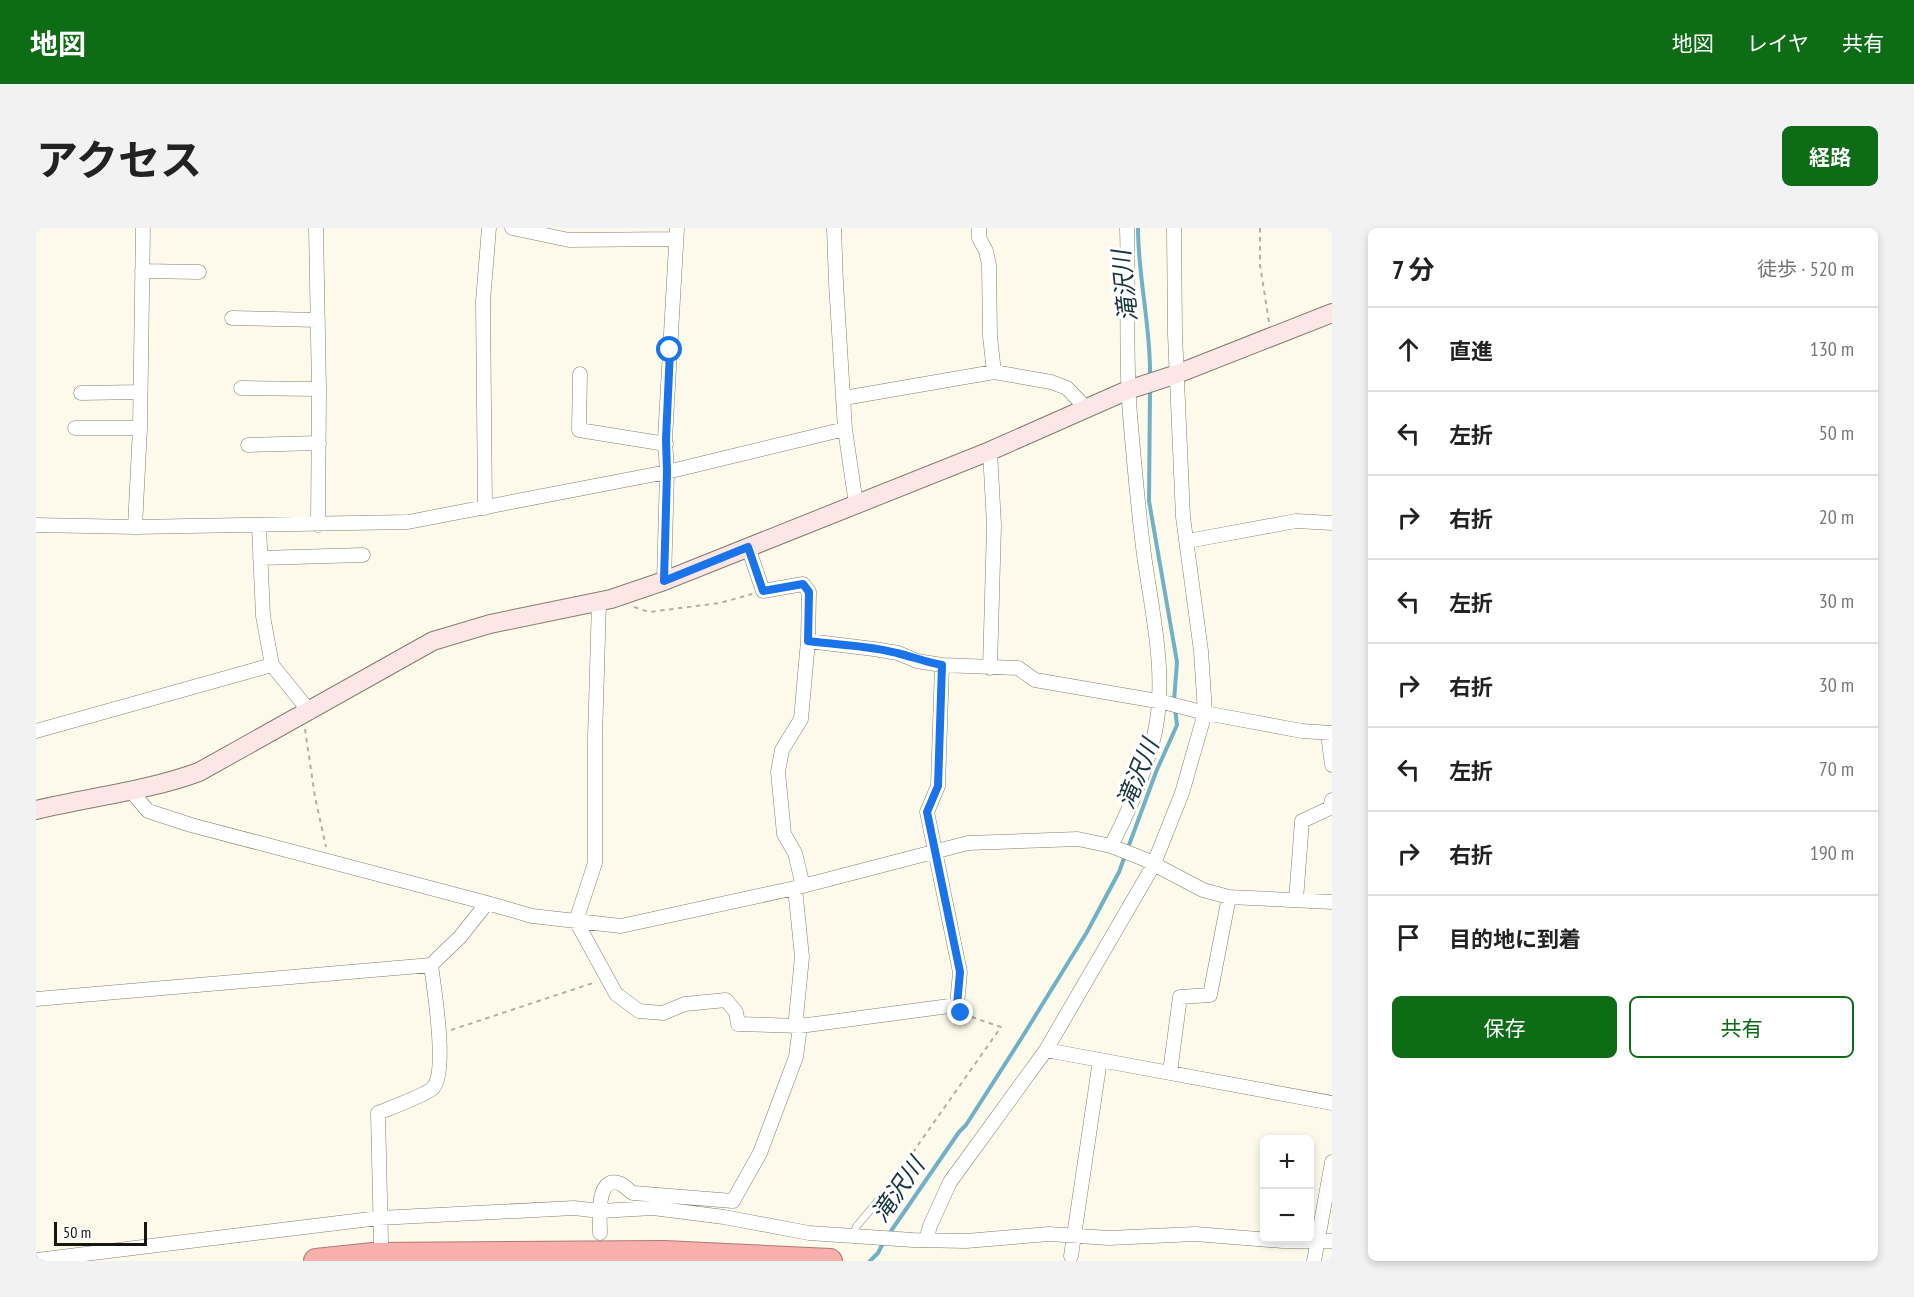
<!DOCTYPE html>
<html lang="ja">
<head>
<meta charset="utf-8">
<style>
  :root { --surface:#fff; --page:#f2f2f2; --text:#222; --muted:#767676; --line:#e0e0e0; --accent:#0e6b16 }
  body { margin:0; font-family:"PT Sans Narrow","Noto Sans JP",sans-serif; background:var(--page); color:var(--text) }
  .controls { position:absolute; right:18px; bottom:18px; display:grid; overflow:hidden; border-radius:9px; box-shadow:0 3px 9px #0003 }
  .controls button { width:54px; height:54px; display:grid; place-items:center; padding:0; border:0; border-bottom:2px solid var(--line); background:var(--surface); color:var(--text); font:30px sans-serif }
  .scale { position:absolute; left:18px; bottom:15px; width:93px; box-sizing:border-box; padding-left:6px; border:3px solid #171510; border-top:0; font-size:16px; line-height:21px; white-space:nowrap; color:#171510; -webkit-text-stroke:4px #fff; paint-order:stroke }
  .stop { position:absolute; width:18px; height:18px; margin:-14px; border:4px solid #1a73e8; border-radius:50%; background:#fff }
  .stop.end { background:#1a73e8; border-color:#fff; box-shadow:0 2px 6px #0008 }
  .list { margin:0; padding:0; list-style:none }
  h2 { display:flex; justify-content:space-between; align-items:center; height:78px; margin:0; padding:0 24px; font-size:26px }
  h2 small { font-size:20px; font-weight:400; color:var(--muted) }
  .list li { display:grid; grid-template-columns:39px 1fr auto; gap:18px; align-items:center; box-sizing:border-box; height:84px; padding:0 24px; border-top:2px solid var(--line) }
  .list b { display:block; font-size:22px; white-space:nowrap }
  .list em { font-size:20px; font-style:normal; color:var(--muted) }
  .actions { display:flex; gap:12px; padding:18px 24px }
  .actions a { flex:1; padding:14px 0; border:2px solid var(--accent); border-radius:9px; text-align:center; font-size:21px; color:var(--accent) }
  .actions .main { background:var(--accent); color:#fff }
  .icon { flex:none; width:33px; height:33px; fill:none; stroke:currentColor; stroke-width:2; stroke-linecap:round; stroke-linejoin:round }
  .map { position:relative; flex:none; width:1296px; height:1033px; overflow:hidden; border-radius:9px }
  header { display:flex; align-items:center; gap:36px; box-sizing:border-box; height:84px; padding:0 30px; background:var(--accent); color:#fff }
  header strong { font-size:28px }
  nav { display:flex; gap:33px; margin-inline-start:auto; font-size:21px }
  .intro { display:flex; align-items:center; justify-content:space-between; box-sizing:border-box; height:144px; padding:0 36px }
  h1 { margin:0; font-size:42px }
  .button { padding:15px 27px; border-radius:9px; background:var(--accent); color:#fff; font-size:21px; font-weight:700 }
  main { display:flex; gap:36px; padding:0 36px }
  aside { flex:1; background:var(--surface); border-radius:9px; box-shadow:0 3px 9px #0003 }
  .map>svg:first-child { display:block }
</style>
</head>
<body>
<header>
<strong>地図</strong>
<nav><a>地図</a><a>レイヤ</a><a>共有</a></nav>
</header>
<div class="intro"><h1>アクセス</h1><a class="button">経路</a></div>
<main>
<div class="map">
<svg width="1296" height="1033" viewBox="0 0 1296 1033">
  <rect width="100%" height="100%" fill="#fefaeb"/>
  <g fill="none" stroke-linecap="round" stroke-linejoin="round">
    <path stroke="#71b1c7" stroke-width="4" d="M1102,0C1102,50 1115,99 1114,148
      M1114,162L1113,273L1141,434L1138,473
      M853,1006L923,904L930,897L985,811L1051,704L1083,644L1120,544L1141,497L1139,480
      M834,1033L842,1025L847,1015"/>
    <g stroke="#817d70" stroke-width="8">
      <path id="lane" d="M818,1008L820,999L851,962"/>
    </g>
    <g stroke="#817d70" stroke-width="15">
      <path id="street" d="M280,0L283,161L282,297
        M476,0L533,12L640,11
        M798,0L800,55L809,201L820,276
        M943,0V10L950,23L953,37L954,108L958,144
        M106,43L163,44
        M196,90L282,92
        M544,146L543,202L630,216
        M205,160L283,161
        M45,165L104,164
        M808,170L958,144L1015,154L1031,160L1050,180
        M39,200H104
        M212,217L283,215
        M449,280L447,73L453,0
        M0,297L99,299L372,294L631,244L809,201
        M223,298L227,388L236,437L274,484
        M99,299L104,200L107,0
        M1152,313L1260,293L1296,295
        M712,319L727,363L767,356L773,364L772,413L765,491L746,522L742,544L748,606L759,625L767,658
        M224,330L327,327
        M628,353L631,244L629,211L641,0
        M563,374L559,510V635L540,693L580,766L603,783L627,785L649,776L690,772L700,784L702,796L764,798L921,777L924,744L891,584L902,558L906,437
        M772,413L838,421L862,425L881,433L906,437L982,440L999,452L1127,474L1169,485L1266,503L1296,505
        M954,440L958,297L954,223
        M0,503L236,437
        M1292,506L1296,537
        M94,562L112,583L155,597L451,675L496,688L585,698L759,660L932,615L1042,611L1075,618L1108,631L1167,662L1193,669L1296,674
        M1075,618C1094,581 1110,544 1119,504C1131,446 1116,384 1108,327C1102,280 1098,234 1094,187C1089,125 1093,62 1091,0
        M1260,672L1266,593L1294,580L1296,572
        M0,771L395,737L424,709L451,675
        M1010,822L1296,875
        M1134,844L1144,769L1174,767L1193,669
        M564,1005C564,993 559,945 585,956C589,958 593,963 597,965L697,973L724,925L760,829L764,798L760,790L766,729L759,660
        M890,1012L894,998L914,954L1010,822L1117,638L1146,565L1169,485L1165,423L1147,289L1139,106L1138,0
        M345,1014L342,885C354,880 390,867 397,860C412,843 398,761 395,737
        M1035,1028L1064,832
        M0,1032L343,990L538,980L564,983L617,980L688,989L773,1005L877,1012L930,1013L1013,1006L1073,1010L1159,1006L1247,1013H1296
        M1278,1033L1296,934"/>
    </g>
    <g stroke="#817d70" stroke-width="20">
      <path id="secondary" d="M0,582C54,569 111,563 163,544L397,413L454,396L575,371L628,353L954,223L1092,162L1141,146L1296,85"/>
    </g>
    <g stroke="#aa7a76" stroke-width="26">
      <path id="highway" d="M280,1033L337,1027L628,1025L794,1033"/>
    </g>
    <path stroke="#b3afa3" stroke-width="2" stroke-dasharray="4.5 4.5" stroke-linecap="butt" d="M1224,0V37L1233,94
      M598,379L613,384L684,375L716,366
      M269,501L279,569L290,619
      M415,802L560,754
      M856,954L965,799L930,787"/>
    <use href="#lane" stroke="#fff" stroke-width="7"/>
    <use href="#street" stroke="#fff" stroke-width="14"/>
    <use href="#secondary" stroke="#fde7e6" stroke-width="18"/>
    <use href="#highway" stroke="#f9b0ad" stroke-width="24"/>
  </g>
  <g fill="none" stroke-linecap="round" stroke-linejoin="round">
    <path stroke="#1a73e8" stroke-width="8" d="M634,122L630,211L631,244L628,353L712,319L727,363L767,356L773,364L772,413C801,417 832,417 861,425C877,429 890,434 906,437L902,558L891,584L924,744L921,777L925,785"/>
  </g>
  <g text-anchor="middle" stroke-width="6" stroke-linejoin="round" paint-order="stroke">
    <g font-size="24" font-style="italic" fill="#16353f" stroke="#fff">
      <text transform="translate(1089 58) rotate(-96)" y="8">滝沢川</text>
      <text transform="translate(1102 546) rotate(-68)" y="8">滝沢川</text>
      <text transform="translate(862 962) rotate(-55)" y="8">滝沢川</text>
    </g>
  </g>
</svg>
<div class="controls">
<button>+</button>
<button>−</button>
</div>
<div class="scale">50 m</div>
<div class="stop" style="left:634px;top:122px"></div>
<div class="stop end" style="left:925px;top:785px"></div>
</div>
<aside>
<h2>7 分<small>徒歩 · 520 m</small></h2>
<ul class="list">
<li><svg class="icon" aria-label="ahead" viewBox="0 0 24 24"><path d="M12 20V5M6 11l6-6 6 6"/></svg><div><b>直進</b></div><em>130 m</em></li>
<li><svg class="icon" aria-label="left" viewBox="0 0 24 24"><path d="M17 20v-9H6M10 6l-5 5 5 5"/></svg><div><b>左折</b></div><em>50 m</em></li>
<li><svg class="icon" aria-label="right" viewBox="0 0 24 24"><path d="M7 20v-9h11M14 6l5 5-5 5"/></svg><div><b>右折</b></div><em>20 m</em></li>
<li><svg class="icon" aria-label="left" viewBox="0 0 24 24"><path d="M17 20v-9H6M10 6l-5 5 5 5"/></svg><div><b>左折</b></div><em>30 m</em></li>
<li><svg class="icon" aria-label="right" viewBox="0 0 24 24"><path d="M7 20v-9h11M14 6l5 5-5 5"/></svg><div><b>右折</b></div><em>30 m</em></li>
<li><svg class="icon" aria-label="left" viewBox="0 0 24 24"><path d="M17 20v-9H6M10 6l-5 5 5 5"/></svg><div><b>左折</b></div><em>70 m</em></li>
<li><svg class="icon" aria-label="right" viewBox="0 0 24 24"><path d="M7 20v-9h11M14 6l5 5-5 5"/></svg><div><b>右折</b></div><em>190 m</em></li>
<li><svg class="icon" aria-label="arrive" viewBox="0 0 24 24"><path d="M6 21V4h12l-3 4 3 4H6"/></svg><div><b>目的地に到着</b></div></li>
</ul>
<div class="actions"><a class="main">保存</a><a>共有</a></div>
</aside>
</main>
</body>
</html>
